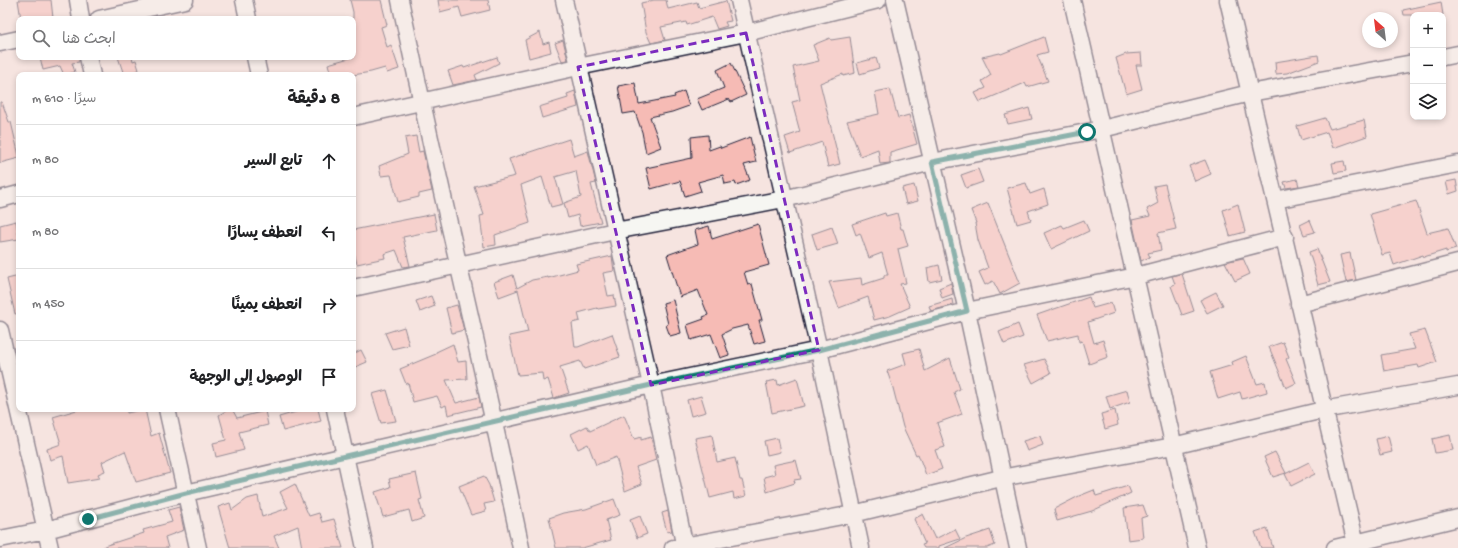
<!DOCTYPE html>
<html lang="ar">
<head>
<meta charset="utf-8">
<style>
  :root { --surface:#fff; --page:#f6f6f6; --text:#202124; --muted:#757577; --line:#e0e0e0 }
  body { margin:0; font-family:"Gochi Hand","Playpen Sans Arabic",sans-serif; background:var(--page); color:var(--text); direction:rtl }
  .controls { position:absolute; right:12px; top:12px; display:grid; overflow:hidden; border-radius:8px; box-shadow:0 2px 6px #0003 }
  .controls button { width:36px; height:36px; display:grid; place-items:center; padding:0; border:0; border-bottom:1px solid var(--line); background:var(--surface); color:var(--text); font:20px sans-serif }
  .compass { position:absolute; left:1362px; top:12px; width:36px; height:36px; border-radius:50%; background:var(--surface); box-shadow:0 2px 6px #0003; rotate:332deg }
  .stop { position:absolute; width:12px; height:12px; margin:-9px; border:3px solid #0f766e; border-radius:50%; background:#fff }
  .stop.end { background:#0f766e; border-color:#fff; box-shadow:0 1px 4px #0008 }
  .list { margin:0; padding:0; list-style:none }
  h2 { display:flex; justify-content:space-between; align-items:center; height:52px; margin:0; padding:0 16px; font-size:17px }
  h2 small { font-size:13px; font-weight:400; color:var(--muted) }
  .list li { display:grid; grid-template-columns:26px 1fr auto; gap:12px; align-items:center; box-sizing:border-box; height:72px; padding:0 16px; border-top:1px solid var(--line) }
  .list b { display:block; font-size:15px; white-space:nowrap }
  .list em { font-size:13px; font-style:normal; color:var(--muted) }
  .icon { flex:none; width:22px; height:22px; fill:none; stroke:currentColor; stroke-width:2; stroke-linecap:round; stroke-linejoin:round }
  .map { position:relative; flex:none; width:1458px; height:548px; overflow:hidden; direction:ltr }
  .search { position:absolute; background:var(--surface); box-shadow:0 2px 6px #0003; left:16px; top:16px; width:340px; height:44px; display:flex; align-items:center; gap:10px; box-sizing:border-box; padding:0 14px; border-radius:8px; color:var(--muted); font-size:15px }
  .panel { position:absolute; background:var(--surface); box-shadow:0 2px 6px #0003; left:16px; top:72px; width:340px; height:340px; border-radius:8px; direction:rtl }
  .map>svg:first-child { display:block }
</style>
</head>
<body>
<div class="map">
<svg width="1458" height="548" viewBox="0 0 1458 548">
  <rect width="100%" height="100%" fill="#f6e4e0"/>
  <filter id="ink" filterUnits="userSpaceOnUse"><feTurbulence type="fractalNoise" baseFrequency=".025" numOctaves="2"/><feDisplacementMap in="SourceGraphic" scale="8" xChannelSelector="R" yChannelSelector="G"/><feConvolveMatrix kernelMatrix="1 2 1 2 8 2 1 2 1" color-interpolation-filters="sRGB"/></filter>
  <g filter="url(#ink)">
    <path fill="#f6bbb5" stroke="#22223b" d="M18,0H51L53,18L21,19Z
      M350,0H381L387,25L381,27L387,47L391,45L399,69L387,73L385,68L371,72L353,75H331L328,64L353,57V12Z
      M438,0H488L490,10L462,17L459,7L440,12Z
      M654,0H666L668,9L697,2L699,8L726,1L731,21L725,22L727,26L717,29L712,17L687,25L686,22L661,27L665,40L651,43L646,32L641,3Z
      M1441,2L1443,15H1404L1403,10Z
      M540,32L543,44L549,42L551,52L529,58L525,40Z
      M850,37L855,73L843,76V74L820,83L840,164L828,167L822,142L790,153L785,137L800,132L792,102L800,100L793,67L819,61L813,45L830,38L831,40Z
      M1044,37L1048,52L1037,55L1048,81L1027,87L1025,83L980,102L975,93L986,88L982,81L991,75L982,57L1000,53L1001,54Z
      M563,40L568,60L562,61L555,43Z
      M1141,53L1142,65H1136L1142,89L1126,94L1116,58L1126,54Z
      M1318,55L1319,61L1287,73L1276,74L1275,62Z
      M40,57H79V62L72,63L75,72L64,75L60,66L43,70Z
      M118,57H132L133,61L136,60L139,70L124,75Z
      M497,57L499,63L475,75L477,80L453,85L448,71L463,66L464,68Z
      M876,58L879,68L860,74L857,63Z
      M731,63L746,95L731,102L729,99L702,110L697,99L724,88L717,70Z
      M635,83L639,104L675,97L674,95L684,91L689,106L672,112L650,117L661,147L646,153L642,132L635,112L623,114L618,86Z
      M890,89L898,118L909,115L917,144L890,152V163L880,164L878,149L860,156L847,121L879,114L875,92Z
      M575,91L578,107L542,118L539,107L568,98L567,94Z
      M0,102H2L9,122H11L19,156V158L0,163Z
      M1029,108L1032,119L1008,124L1005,115Z
      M1325,118L1330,129L1364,120L1367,136L1333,148L1327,132L1301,140L1297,126Z
      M708,135L709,150L720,146L721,148L750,137L756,162L744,165L750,180L736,185L735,182L725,184L723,175L698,182L701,191L685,196L680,181L651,189L646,168L692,158L691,137Z
      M416,136L419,152L423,151L432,191L419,194V197L398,202L391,175L381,176L379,166L408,154L405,138Z
      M569,139L574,156L588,151L596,183L591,184L601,222L580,226L578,215L568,218L564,203L581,197L576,171L555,177L563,204L551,207L542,177L521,185L530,223L495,235L496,245L484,247L480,216L484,215L474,186L515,176L509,159Z
      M1205,160L1211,174L1195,181L1189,166Z
      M1344,161L1346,171L1334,173L1332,163Z
      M978,169L983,182L966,188L961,175Z
      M1297,179L1299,186L1286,188L1284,182Z
      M1456,180L1458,191L1449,194L1446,182Z
      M1026,183L1030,194L1044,189L1048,204L1028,211L1031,220L1017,224L1007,188Z
      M1165,184L1176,229L1158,233L1161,250L1148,253L1150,257L1141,261L1132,220L1150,216L1147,209L1158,203L1154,186Z
      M914,185L918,201L906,204L902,188Z
      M1416,201L1427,233L1448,228L1456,249L1446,252V250L1424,257L1423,255L1394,265L1390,253L1382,255L1370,214Z
      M988,203L1020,283L1000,294L993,281L985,285L979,272L988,268L978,240L975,223H976L971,210Z
      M1238,204L1245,232L1230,236L1223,210Z
      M885,213L886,216L897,213L901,229H903L908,246L898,249L906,283L900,284L910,307L890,316L874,320L868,297L839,308L829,282L861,278L862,285L884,278V275H888L882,253L869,258L860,233L856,235L852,224Z
      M434,214L437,230L403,237L410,266L403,267L396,250L384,254L385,258L357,264L353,248V230Z
      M1084,220L1089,231L1051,249L1044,233L1062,225L1064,228Z
      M1310,220L1315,232L1304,235L1300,225Z
      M16,221L19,239L0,242V225Z
      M758,224L769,265L744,272L748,285L752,284L762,320H759L765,341L754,344L748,325L732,329L722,334L729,355L720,358L711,334L691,340L687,325L704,319L703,317L708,315L698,290L680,297L667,255L698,244L695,230L709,226L712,239Z
      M832,227L838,244L817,250L812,234Z
      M1317,249L1330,282L1318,285L1314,271H1315L1309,252Z
      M1350,253L1356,280L1346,282L1340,255Z
      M612,256L614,271L603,273L608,296L614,295L616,306L598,309L597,308L578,313L580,321L572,323L575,347H578L612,334L620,357L584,369L580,361L560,367L569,393L554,398L548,379L543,381L542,373L518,375L509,336L528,332L518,290L499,297L494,282L513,275L517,288L532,280L548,277V278L578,270L576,264Z
      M1243,258L1250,274L1235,281L1225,262Z
      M939,265L942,279L929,282L927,268Z
      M1182,274L1194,311L1182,315L1171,286L1175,284L1172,276Z
      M19,276V313L15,314L7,279Z
      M951,283L953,294L942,298L939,288Z
      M1216,292L1223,305L1207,313L1200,300Z
      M431,296L435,306L420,312L416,301Z
      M1089,297L1093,308L1111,303L1114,313L1088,322L1094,343L1103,340L1108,357L1089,364L1082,341L1079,342L1078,334L1047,341L1037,315Z
      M952,299L953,305L931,311L929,306Z
      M673,300L681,333L670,336L666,325L668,324L663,303Z
      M457,305L464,330L452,333L446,308Z
      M1018,324L1023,337L1004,344L999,332Z
      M404,327L409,345L392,349L385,333Z
      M1425,330L1437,362L1419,368L1418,365L1384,371L1381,355L1415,349L1409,334Z
      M1283,342L1289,357L1286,359L1296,383L1286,388L1269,347Z
      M453,344L458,362L466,361L467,379L446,380L456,403L479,397L481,407L448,415L446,405L442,407L437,396L413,402L408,383L406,384L400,369L436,354V352Z
      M919,349L925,371L950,358L960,389L954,392L962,414L937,423L945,447L935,450L942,469L926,475L918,454L916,455L903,427L893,388L887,371L906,364L903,353Z
      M361,350L367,362L353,368V354Z
      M1246,356L1257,384L1265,382L1267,392L1242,399L1240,392L1218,399L1210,372L1233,365L1232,362Z
      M1044,359L1051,373L1033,383L1024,365Z
      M797,378L804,406L772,413L766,382L777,380L778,385Z
      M387,390L396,421L381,423L372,394Z
      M1127,390L1130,402L1110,409L1106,396Z
      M701,396L706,412L691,416L687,400Z
      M80,409H127V413L145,409L151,436L159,433L170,473L136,482L125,451L102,462L105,471L98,474L100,478L68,483L63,456L50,460L47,449L61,444L53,417Z
      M229,409H232L237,418L265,411L268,425L239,432L244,450L216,457L213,443L226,440L219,415Z
      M306,409H318L321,421L283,431L279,417Z
      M1115,410L1118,425L1105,429L1101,414Z
      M624,415L634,439L641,437V440L651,437L656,460L636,467L642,484L625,491L616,457L596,465L588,444L578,449L571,434L587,426L590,431Z
      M712,435L717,462L735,458L740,480H742L746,496L734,499L733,492L710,498L695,438Z
      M1450,435L1453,450L1435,453L1432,439Z
      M1040,436L1043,445L1027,451L1023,441Z
      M1388,436L1392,452L1380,455L1376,439Z
      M777,438L780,452L767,455L764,441Z
      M1275,452L1286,473L1273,477L1264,457Z
      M796,460L801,479L794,480L795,483L767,492L764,477L775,474L773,465Z
      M1309,462L1315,474L1291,486L1285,474Z
      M416,473L422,499L419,500L424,518L412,522L409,510L383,517L375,492L391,487L389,479Z
      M484,476L489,485L494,502L484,504L486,511L471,515L459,486Z
      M295,484L309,516L319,513L322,522L334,519L343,548H302L298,526L274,536L279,548H230L218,507L230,503L232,510L247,499L258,496L262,517L288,508L280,492Z
      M1128,486L1131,493L1092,511L1057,521L1054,509L1079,496L1094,490L1096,496Z
      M614,499L620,515L606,520L611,540L582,548H556L549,518L563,513L586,509Z
      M1143,505L1147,516L1141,518L1143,538L1128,540L1124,508Z
      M179,507L184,530L165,537L168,548H104V546L144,533L143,530L172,522L168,510Z
      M668,511L672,531L667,532L662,513Z
      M923,514L935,539L955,529L960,539L939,546V548H924L922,545L925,544L914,519Z
      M640,516L647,534L637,538L630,520Z
      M1267,528L1273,548H1261L1255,532Z
      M990,530L995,545L987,548H945L966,538Z"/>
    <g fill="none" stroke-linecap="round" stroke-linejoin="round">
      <g stroke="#22223b" stroke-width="19">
        <path id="minor" d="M78,0L81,19
          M244,0L248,19
          M400,0C438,183 483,365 521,548
          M564,0L651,385L685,548
          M739,0L819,350L861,548
          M895,0L967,311L1018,548
          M1072,0L1197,548
          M1228,0L1357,548
          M99,19L185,0
          M0,43L19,39
          M88,57L92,75
          M255,57L259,75
          M1443,57L1458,54
          M353,117L578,67L746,33L878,0
          M0,199L19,194
          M1275,200L1458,164
          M353,288L615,231L784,199L932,162L1102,129L1250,93L1413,63
          M1299,304L1458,263
          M0,330L50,548
          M167,409L198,548
          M335,409L365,548
          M0,539L46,530L186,493L651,385L819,350L967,311L1136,276L1285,237
          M673,548L853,514L1001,478L1173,446L1323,410L1458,386
          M1335,548L1458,518"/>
      </g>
      <use href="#minor" stroke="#f6f6f2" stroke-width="16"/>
    </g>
  </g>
  <g fill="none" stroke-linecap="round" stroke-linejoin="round" filter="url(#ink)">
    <path stroke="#0f766e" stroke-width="5" d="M88,519L186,493L651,385L819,350L967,311L932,162L1087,132"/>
  </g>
  <path d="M0 0H1458V548H0ZM746,33L819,350L651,385L578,67Z" fill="#f6e4e0" fill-opacity=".55" fill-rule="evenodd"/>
  <path fill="none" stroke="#7b2cbf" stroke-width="3" stroke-dasharray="8 5" stroke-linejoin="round" d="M746,33L819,350L651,385L578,67Z"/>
</svg>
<div class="controls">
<button>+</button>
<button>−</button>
<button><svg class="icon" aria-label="layers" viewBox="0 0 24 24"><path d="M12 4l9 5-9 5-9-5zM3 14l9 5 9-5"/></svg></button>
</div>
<svg class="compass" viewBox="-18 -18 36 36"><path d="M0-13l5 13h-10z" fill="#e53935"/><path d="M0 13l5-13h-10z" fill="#757577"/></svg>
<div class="stop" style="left:1087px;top:132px"></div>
<div class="stop end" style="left:88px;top:519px"></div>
<div class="search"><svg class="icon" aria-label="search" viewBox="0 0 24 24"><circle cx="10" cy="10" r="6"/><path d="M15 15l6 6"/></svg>ابحث هنا</div>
<section class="panel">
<h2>8 دقيقة<small>سيرًا · 610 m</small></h2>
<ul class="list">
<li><svg class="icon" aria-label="ahead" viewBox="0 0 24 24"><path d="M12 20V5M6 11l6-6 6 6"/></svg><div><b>تابع السير</b></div><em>80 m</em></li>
<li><svg class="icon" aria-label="left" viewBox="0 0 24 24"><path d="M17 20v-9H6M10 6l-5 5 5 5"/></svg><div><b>انعطف يسارًا</b></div><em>80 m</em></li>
<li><svg class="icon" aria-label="right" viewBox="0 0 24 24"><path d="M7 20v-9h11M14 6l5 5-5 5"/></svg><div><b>انعطف يمينًا</b></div><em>450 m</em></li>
<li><svg class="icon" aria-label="arrive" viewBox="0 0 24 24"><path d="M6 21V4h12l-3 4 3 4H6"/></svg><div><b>الوصول إلى الوجهة</b></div></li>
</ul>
</section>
</div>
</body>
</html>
